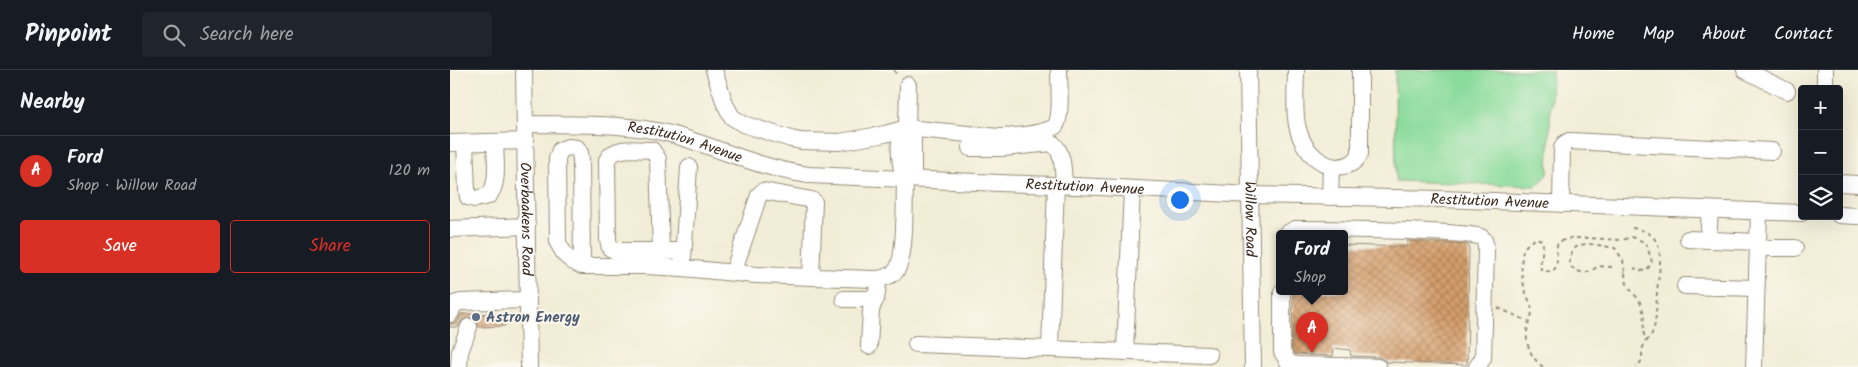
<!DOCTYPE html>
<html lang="en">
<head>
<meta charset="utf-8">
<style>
  :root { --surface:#171b24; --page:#20242c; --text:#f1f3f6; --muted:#9ea1a6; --line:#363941; --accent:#d93025 }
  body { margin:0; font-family:Kalam,sans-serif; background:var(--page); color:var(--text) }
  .controls { position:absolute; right:15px; top:15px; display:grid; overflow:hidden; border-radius:5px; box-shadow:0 5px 20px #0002 }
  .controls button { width:45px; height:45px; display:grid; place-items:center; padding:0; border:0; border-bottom:1px solid var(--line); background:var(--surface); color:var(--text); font:25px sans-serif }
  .you { position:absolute; left:729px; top:129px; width:18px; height:18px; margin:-12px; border:4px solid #fff; border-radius:50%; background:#1a73e8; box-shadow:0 0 0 8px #1a73e833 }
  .badge { display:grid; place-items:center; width:32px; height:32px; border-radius:50%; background:var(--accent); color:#fff; font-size:16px; font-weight:700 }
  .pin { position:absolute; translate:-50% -41px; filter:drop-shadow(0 1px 2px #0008) }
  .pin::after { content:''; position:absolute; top:26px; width:18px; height:15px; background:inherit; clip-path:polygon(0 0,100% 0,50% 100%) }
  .popup { position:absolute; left:826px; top:160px; width:72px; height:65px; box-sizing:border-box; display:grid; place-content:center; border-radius:5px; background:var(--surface); filter:drop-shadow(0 1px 4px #0005); font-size:16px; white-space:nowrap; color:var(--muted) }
  .popup b { font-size:19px; color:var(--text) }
  .popup::after { content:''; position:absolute; left:50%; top:100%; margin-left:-10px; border:10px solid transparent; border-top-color:var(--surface) }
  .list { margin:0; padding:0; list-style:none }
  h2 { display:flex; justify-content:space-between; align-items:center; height:65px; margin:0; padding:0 20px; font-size:21px }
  h2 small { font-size:16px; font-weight:400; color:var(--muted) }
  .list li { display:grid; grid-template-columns:32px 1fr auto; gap:15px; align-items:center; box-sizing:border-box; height:70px; padding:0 20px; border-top:1px solid var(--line) }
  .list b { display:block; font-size:19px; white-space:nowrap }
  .list p { margin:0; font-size:16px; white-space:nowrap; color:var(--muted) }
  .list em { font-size:16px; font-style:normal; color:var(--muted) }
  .actions { display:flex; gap:10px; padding:15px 20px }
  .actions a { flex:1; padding:11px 0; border:1px solid var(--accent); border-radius:5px; text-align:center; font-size:18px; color:var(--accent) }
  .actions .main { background:var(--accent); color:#fff }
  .icon { flex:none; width:28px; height:28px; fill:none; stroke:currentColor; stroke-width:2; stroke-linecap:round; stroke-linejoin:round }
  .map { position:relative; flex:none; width:1408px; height:297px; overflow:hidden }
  header { display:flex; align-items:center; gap:30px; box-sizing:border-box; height:70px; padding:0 25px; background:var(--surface); border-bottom:1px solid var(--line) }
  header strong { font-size:24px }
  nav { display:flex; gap:28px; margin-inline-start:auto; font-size:18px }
  .search { width:350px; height:45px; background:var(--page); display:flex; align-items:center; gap:12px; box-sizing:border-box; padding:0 18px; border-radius:5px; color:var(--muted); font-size:19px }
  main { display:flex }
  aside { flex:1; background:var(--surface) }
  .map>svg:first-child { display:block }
</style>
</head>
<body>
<header>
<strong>Pinpoint</strong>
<div class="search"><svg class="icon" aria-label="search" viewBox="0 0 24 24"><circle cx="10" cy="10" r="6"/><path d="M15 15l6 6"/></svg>Search here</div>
<nav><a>Home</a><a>Map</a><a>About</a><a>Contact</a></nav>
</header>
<main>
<aside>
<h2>Nearby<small></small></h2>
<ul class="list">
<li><span class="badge">A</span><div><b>Ford</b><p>Shop · Willow Road</p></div><em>120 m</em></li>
</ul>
<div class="actions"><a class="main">Save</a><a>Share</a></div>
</aside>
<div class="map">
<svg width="1408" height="297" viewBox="0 0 1408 297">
  <defs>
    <pattern id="building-cross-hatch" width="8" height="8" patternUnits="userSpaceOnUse" patternTransform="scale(1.25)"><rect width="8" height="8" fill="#d59e6c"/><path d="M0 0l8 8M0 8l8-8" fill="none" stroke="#ae8158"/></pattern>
  </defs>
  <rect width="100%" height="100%" fill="#fbf7ec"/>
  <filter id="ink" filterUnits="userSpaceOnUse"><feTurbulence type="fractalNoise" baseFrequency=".02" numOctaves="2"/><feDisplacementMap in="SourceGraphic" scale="10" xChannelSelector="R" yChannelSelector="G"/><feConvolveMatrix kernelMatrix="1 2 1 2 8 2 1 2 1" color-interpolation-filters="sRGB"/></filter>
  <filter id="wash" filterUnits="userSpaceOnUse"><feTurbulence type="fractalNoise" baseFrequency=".0096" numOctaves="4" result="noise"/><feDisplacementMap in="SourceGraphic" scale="20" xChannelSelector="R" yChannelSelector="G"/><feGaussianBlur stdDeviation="1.12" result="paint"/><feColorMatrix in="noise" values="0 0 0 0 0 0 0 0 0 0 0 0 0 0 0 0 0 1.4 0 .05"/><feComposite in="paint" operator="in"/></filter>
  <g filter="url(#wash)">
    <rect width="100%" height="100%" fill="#f2edd7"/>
    <path fill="#8bdc9c" stroke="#63835d" d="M945,0H1102L1098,104L1087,116L946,111Z"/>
    <g id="blocks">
      <path fill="url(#building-cross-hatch)" d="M957,171L1019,175L1017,295L937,292L929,287L901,286L900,280L884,278L883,286L845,284L842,279L843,222H894V175L957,177Z
        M11,244H55V256L29,257L26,250L18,247L12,250L8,257H0V254L7,252Z"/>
    </g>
  </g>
  <g filter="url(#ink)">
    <use href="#blocks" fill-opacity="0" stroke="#968c7a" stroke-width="1"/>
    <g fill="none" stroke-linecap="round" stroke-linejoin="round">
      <g stroke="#968c7a" stroke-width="18">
        <g id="minor">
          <path id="s1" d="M74,0L79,297"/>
          <path d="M264,0L275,34L282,47L293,54L341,69L351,71L390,72L435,64L457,58L549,67C559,67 600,64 606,55C612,45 609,12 609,0"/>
          <path id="s2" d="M798,0L803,297"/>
          <path d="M846,0C846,30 839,66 866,88C873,93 879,97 887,97C897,96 905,94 910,84V0"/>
          <path d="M1295,0L1337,21"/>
          <path d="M1375,0V19"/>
          <path id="s3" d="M76,54C126,55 175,52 224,65C269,78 312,99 359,105L649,117L801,125L991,129L1352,143"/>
          <path d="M0,73L76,71"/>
          <path d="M15,73L17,121L18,127L25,129L38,126C50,115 45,87 45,72"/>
          <path d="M520,78H553L602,73C614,81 613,102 614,115"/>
          <path d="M455,110L463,100V66L457,58L458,15"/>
          <path d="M1389,113L1408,114"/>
          <path d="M880,127L881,97"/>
          <path d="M1111,134L1112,78L1114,74L1119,71L1322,81"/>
          <path d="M1389,145L1408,146"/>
          <path d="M0,159L77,156"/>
          <path d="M836,164L845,159H851C874,159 1023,161 1031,167C1036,170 1036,177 1036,181L1033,288L1027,297"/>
          <path d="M1238,169L1308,172"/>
          <path d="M1258,170L1260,140"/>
          <path d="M1308,178H1345"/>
          <path d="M211,181L208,89L202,80C187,80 165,75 157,90L158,170L160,178L166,181H233"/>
          <path d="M233,190L239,97"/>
          <path d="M132,196L131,90L130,83L127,78L118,77L110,80L107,89L108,173L115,185L122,191L132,196H195L233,198L306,205L423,209C431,209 438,208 445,202C457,190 454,128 455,110C451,100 447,74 452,64C453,62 455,60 457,58"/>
          <path d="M283,203L309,125L313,121L362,130L364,132L361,207"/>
          <path d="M1235,216L1306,218"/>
          <path d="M832,222V282L839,293L847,295L928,297"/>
          <path d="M394,229H426"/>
          <path d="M0,244L4,234L11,232L78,230"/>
          <path d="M466,274L759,285"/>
          <path d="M419,276L421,240L427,224L428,209"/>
          <path d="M600,278L606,115"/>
          <path d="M675,281L682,119"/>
          <path d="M9,297L10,282L19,257"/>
          <path d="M1304,297L1309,142"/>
        </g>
      </g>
      <path stroke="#968c7a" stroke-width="2" stroke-dasharray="4 4" stroke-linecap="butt" d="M444,0L448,7
        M1182,158C1220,163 1209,195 1207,222C1206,235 1207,249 1203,261C1201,267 1196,271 1193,277C1190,285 1196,289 1186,297
        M1162,197L1148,196C1138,204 1130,205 1120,196C1118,165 1145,175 1165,178L1173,190
        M1175,203C1176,222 1187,222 1192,237C1196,249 1191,260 1196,272
        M1048,238L1078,251
        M1093,297C1080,287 1074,272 1078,256C1079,251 1082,247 1082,241C1082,235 1078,229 1076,223C1072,212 1070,193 1073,181C1075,175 1081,171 1086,168L1092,170C1095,179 1089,189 1091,200L1102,202C1111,194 1104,182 1108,172L1121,168H1136L1172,170L1182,167L1196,173L1202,192L1197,200L1192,201L1184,198"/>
      <use href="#minor" stroke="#fff" stroke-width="16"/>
      <path stroke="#968c7a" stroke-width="2" stroke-dasharray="4 4" stroke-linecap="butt" d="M1173,190L1175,203"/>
    </g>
  </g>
  <circle fill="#5c6f8a" stroke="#fbf7ec" stroke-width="2" cx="26" cy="247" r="5"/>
  <g text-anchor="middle" stroke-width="4" stroke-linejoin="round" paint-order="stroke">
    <g font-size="15" fill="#3b2a1e" stroke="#fbf7ec">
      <text dy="5" stroke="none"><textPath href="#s3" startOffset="161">Restitution Avenue</textPath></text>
      <text dy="5" stroke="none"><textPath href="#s3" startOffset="566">Restitution Avenue</textPath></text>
      <text dy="5" stroke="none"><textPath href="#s3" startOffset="971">Restitution Avenue</textPath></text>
      <text dy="5" stroke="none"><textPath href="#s1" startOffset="149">Overbaakens Road</textPath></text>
      <text dy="5" stroke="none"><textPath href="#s2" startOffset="149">Willow Road</textPath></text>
    </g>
    <g font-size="15" font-weight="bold" fill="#4e5e75" stroke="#fbf7ec" text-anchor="start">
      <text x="36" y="252">Astron Energy</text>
    </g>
  </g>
</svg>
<div class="controls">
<button>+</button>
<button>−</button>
<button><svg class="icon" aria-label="layers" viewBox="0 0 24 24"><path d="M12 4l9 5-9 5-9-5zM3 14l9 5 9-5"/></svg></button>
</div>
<div class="you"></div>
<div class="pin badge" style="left:862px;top:283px">A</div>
<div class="popup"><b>Ford</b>Shop</div>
</div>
</main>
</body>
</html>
